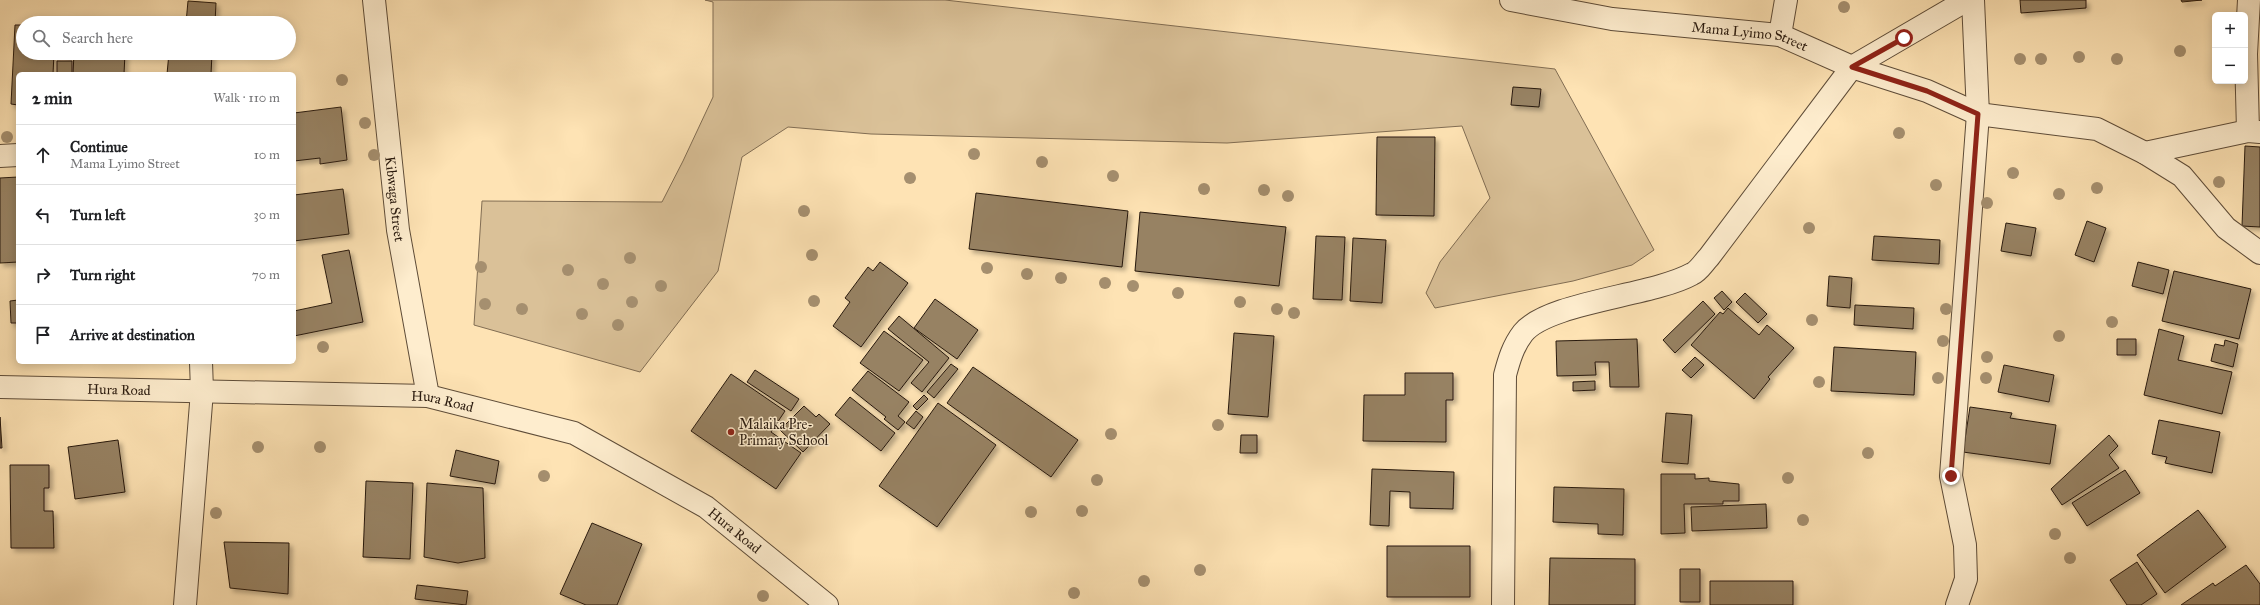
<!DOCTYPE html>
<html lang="en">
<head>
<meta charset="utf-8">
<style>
  :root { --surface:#fff; --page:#f6f6f6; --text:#202124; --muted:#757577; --line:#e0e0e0 }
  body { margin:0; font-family:"IM FELL Great Primer",serif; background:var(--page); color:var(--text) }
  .controls { position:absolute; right:12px; top:12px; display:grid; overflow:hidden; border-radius:6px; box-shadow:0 2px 10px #0003 }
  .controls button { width:36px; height:36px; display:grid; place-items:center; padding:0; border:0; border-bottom:1px solid var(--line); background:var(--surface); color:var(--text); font:20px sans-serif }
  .stop { position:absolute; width:12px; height:12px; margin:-9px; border:3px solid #8f2418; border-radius:50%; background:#fff }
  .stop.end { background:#8f2418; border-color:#fff; box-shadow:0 1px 4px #0008 }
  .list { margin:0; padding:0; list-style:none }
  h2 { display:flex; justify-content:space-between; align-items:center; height:52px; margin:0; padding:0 16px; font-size:17px }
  h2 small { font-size:13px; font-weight:400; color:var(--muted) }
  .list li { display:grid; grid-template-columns:26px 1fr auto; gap:12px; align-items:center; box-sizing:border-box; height:60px; padding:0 16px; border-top:1px solid var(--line) }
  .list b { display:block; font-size:15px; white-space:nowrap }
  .list p { margin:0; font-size:13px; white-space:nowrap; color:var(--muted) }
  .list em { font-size:13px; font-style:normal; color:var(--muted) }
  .icon { flex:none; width:22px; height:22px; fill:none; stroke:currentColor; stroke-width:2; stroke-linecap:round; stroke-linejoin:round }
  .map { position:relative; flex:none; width:2260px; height:605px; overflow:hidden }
  .search { position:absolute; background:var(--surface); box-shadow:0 2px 10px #0003; left:16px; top:16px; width:280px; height:44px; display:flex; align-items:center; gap:10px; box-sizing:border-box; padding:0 14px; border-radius:22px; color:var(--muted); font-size:15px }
  .panel { position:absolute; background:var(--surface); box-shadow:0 2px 10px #0003; left:16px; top:72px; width:280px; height:292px; border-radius:6px }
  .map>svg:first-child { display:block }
</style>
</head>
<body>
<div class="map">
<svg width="2260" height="605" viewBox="0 0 2260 605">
  <defs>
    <filter id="shadow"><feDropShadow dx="3.5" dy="3.5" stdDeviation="2" flood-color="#0004"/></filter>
  </defs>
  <rect width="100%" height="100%" fill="#fee3b4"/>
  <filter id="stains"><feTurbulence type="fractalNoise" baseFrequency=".005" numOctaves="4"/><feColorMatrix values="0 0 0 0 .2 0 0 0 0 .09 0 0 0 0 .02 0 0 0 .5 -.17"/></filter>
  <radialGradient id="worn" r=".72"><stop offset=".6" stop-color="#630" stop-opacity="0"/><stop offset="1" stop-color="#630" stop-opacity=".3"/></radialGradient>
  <path fill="#dac198" stroke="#816d53" d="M705,0H945L1555,69L1654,250L1632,265L1573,281L1435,308L1426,293L1440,262L1490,198L1462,126L1227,143L871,134L788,127L742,157L718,271L640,372L474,325L482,201L662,202L683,161L713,97V2Z"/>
  <path fill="#978264" stroke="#28190e" filter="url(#shadow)" d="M2020,0H2086V8L2021,13Z
    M2181,0H2202L2182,2Z
    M188,1L216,3L215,23H186Z
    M75,20L117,22L75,23Z
    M15,25H23V53H54L53,74H18V105L11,104Z
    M65,53H73V57H65Z
    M74,53H125L124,74H73Z
    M169,53H212L211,74H167Z
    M57,61H72V74H57Z
    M1513,87L1541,89L1539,107L1511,105Z
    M341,107L347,160L320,164V158L294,161V113Z
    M1377,137H1435L1434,216L1376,215Z
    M2245,146L2260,147V227L2242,226Z
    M18,177V262L0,263V178Z
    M343,189L349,234L294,241V195Z
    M976,193L1128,211L1122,267L969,249Z
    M1140,212L1286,227L1279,286L1135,271Z
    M2087,221L2106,228L2094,262L2075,255Z
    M2006,223L2036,228L2031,256L2001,251Z
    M1316,236L1345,237L1342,300L1313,299Z
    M1874,236L1940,240L1939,264L1872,260Z
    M1353,238L1386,240L1382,303L1350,301Z
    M349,250L363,322L294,336V311L332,303L322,255Z
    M880,262L908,283L861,347L833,326L850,302L845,298L868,267L873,271Z
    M2138,262L2169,270L2163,294L2132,286Z
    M2174,271L2251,289L2239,339L2162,321Z
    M1829,276L1852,278L1850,308L1827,306Z
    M1722,291L1732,302L1724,310L1714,298Z
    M1745,293L1767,314L1758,323L1736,302Z
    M935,299L978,330L957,359L914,328Z
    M18,300V323H11L10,301Z
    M1703,301L1715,314L1675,353L1663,340Z
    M1855,305L1914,308L1913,329L1854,325Z
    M1728,308L1759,335L1767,325L1794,348L1768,377L1770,379L1754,399L1691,345L1720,312L1723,314Z
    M899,316L949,358L922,392L911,383L929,362L888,329Z
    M2159,329L2184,336L2178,360L2232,372L2222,414L2144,395Z
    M884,331L923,360L899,391L860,363Z
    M1234,333L1274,336L1268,417L1228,414Z
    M1637,339L1639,387H1610L1609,362H1595L1596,375L1557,376L1556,341Z
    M2117,339H2136V355H2117Z
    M2225,340L2238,344L2233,367L2211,361L2215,344L2224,346Z
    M1834,347L1916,352L1914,395L1831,391Z
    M1695,357L1704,365L1691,378L1682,370Z
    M951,364L958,369L934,398L927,392Z
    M2004,365L2054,375L2049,402L1998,392Z
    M973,367L1078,440L1051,477L947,403Z
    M755,370L799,399L791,411L747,382Z
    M868,371L909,402L898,416L905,422L898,430L884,419L886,417L852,390Z
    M1405,373H1453V400H1446V442L1363,441L1364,395H1405Z
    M731,374L785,411L771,432L801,453L776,489L691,431Z
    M1595,381V390L1573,391V382Z
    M924,395L928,399L917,410L913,406Z
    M850,397L895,433L881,451L835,415Z
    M938,403L996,445L937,527L879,486Z
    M804,406L816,417L819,414L830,424L803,452L780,430Z
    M1970,407L2012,413L2010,418L2056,425L2050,464L1963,452Z
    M916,411L923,417L914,429L906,423Z
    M1666,413L1692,415L1688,464L1662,462Z
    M0,417L2,448H0Z
    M2159,420L2220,432L2212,473L2165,463L2167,457L2152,454Z
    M1241,435H1257V453H1240Z
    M2109,435L2118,446L2109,455L2119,468L2062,505L2051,489Z
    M118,440L125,492L75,499L68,447Z
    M456,450L499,461L495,484L450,476Z
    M10,465H49V488H44V511H53L54,548H11Z
    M1372,469L1454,472L1453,509L1410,508V492L1390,491L1389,526L1370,525Z
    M2125,470L2140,493L2087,526L2072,503Z
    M1661,474H1695V479L1709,478V481L1739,484V501H1723V504H1684L1685,533L1661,534Z
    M366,481L413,483L410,559L363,557Z
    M427,483L483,488L485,558L458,563L424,557Z
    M1554,487L1624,489L1623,535L1598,534V524L1553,522Z
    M1766,504L1767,528L1692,531L1691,507Z
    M2198,510L2226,547L2165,593L2137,555Z
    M592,523L642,544L617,605H586L560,594Z
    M224,542L289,543L288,594L230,588Z
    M1387,546H1470V597H1387Z
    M1550,558L1635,559V605H1549Z
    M2137,562L2157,594L2141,605H2127L2110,580Z
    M2246,565L2260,584V605H2181L2213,583L2215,586Z
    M1680,569H1700V602H1680Z
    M1710,581H1793V605H1710Z
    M417,585L468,591L466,605L415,599Z"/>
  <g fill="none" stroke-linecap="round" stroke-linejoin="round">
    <g stroke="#5e4c38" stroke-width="24">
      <g id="minor">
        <path id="s1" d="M374,0L398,230L428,396"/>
        <path id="s2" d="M1511,0L1612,19L1780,35L1852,67L1927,91L1978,114L2097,129L2145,153L2182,176L2226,228L2260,253"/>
        <path d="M1780,35L1786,0"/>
        <path d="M2248,131L2246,54L2249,0"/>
        <path d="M2145,153L2248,131L2260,132"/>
        <path d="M0,156L18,155"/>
        <path id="s3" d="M0,387L428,396L574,433L706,507L827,605"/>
        <path d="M185,605L202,391L201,362"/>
        <path d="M1503,605L1505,375C1509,360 1513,346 1523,333C1548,302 1652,296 1692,274C1699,271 1704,262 1709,257L1852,67L1967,0"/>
        <path d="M1957,605L1966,579L1965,545L1951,476L1978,114L1973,0"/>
      </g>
    </g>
    <use href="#minor" stroke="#feedce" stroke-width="22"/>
  </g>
  <g fill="#a58f6f">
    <circle cx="1844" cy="7" r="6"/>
    <circle cx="2180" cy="51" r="6"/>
    <circle cx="2079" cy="57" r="6"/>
    <circle cx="2020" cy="59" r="6"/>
    <circle cx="2041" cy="59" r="6"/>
    <circle cx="2117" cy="59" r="6"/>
    <circle cx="342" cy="80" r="6"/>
    <circle cx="365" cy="123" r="6"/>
    <circle cx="1899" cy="133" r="6"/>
    <circle cx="7" cy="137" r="6"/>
    <circle cx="974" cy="154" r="6"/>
    <circle cx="374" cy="155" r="6"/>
    <circle cx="1042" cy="162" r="6"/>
    <circle cx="2013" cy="173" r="6"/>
    <circle cx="1113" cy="176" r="6"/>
    <circle cx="910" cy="178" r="6"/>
    <circle cx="2219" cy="182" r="6"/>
    <circle cx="1936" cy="185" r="6"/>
    <circle cx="2097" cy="188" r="6"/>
    <circle cx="1204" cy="189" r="6"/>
    <circle cx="1264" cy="190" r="6"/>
    <circle cx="2059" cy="194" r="6"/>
    <circle cx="1288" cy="196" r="6"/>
    <circle cx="1987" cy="203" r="6"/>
    <circle cx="804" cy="211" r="6"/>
    <circle cx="1809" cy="228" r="6"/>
    <circle cx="812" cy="255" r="6"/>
    <circle cx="630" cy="258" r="6"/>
    <circle cx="481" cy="267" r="6"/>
    <circle cx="987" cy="268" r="6"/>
    <circle cx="568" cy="270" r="6"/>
    <circle cx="1027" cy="274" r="6"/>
    <circle cx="1061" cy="278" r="6"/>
    <circle cx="1105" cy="283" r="6"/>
    <circle cx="603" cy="284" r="6"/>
    <circle cx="661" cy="286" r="6"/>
    <circle cx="1133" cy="286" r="6"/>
    <circle cx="1178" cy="293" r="6"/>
    <circle cx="814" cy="301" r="6"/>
    <circle cx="632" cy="302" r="6"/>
    <circle cx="1240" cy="302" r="6"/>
    <circle cx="485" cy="304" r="6"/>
    <circle cx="522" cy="309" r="6"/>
    <circle cx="1277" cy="309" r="6"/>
    <circle cx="1946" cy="309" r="6"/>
    <circle cx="1294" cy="313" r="6"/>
    <circle cx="582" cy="314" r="6"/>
    <circle cx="1812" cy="320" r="6"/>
    <circle cx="2112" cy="322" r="6"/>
    <circle cx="618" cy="325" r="6"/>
    <circle cx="2059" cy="336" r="6"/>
    <circle cx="1943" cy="341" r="6"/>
    <circle cx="323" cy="347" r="6"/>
    <circle cx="1987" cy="357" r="6"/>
    <circle cx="1938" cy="378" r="6"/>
    <circle cx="1986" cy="378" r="6"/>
    <circle cx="1819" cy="382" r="6"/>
    <circle cx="1218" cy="425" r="6"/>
    <circle cx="1111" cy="434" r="6"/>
    <circle cx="258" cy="447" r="6"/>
    <circle cx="320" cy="447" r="6"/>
    <circle cx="1868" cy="453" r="6"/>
    <circle cx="544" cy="476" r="6"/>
    <circle cx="1788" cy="478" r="6"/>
    <circle cx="1097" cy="480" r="6"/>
    <circle cx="1082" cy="511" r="6"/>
    <circle cx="1031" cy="512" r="6"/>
    <circle cx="216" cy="513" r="6"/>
    <circle cx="1803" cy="520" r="6"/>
    <circle cx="2055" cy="534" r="6"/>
    <circle cx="2070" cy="558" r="6"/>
    <circle cx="1200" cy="570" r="6"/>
    <circle cx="1144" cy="581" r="6"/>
    <circle cx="1074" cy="593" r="6"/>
    <circle cx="763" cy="596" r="6"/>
  </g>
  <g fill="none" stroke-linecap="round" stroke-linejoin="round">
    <path stroke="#8f2418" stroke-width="5" d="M1904,38L1852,67L1927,91L1978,114L1951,476"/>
  </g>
  <circle fill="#8f2418" stroke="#feedce" stroke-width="1.5" cx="731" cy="432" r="4"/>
  <g text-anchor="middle" stroke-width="3" stroke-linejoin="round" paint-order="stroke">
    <g font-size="14" fill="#28190e" stroke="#feedce">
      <text dy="5" stroke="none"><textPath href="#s2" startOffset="242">Mama Lyimo Street</textPath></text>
      <text dy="5" stroke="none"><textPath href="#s1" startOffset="200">Kibwaga Street</textPath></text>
      <text dy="5" stroke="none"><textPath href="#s3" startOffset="119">Hura Road</textPath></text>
      <text dy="5" stroke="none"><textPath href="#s3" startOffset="443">Hura Road</textPath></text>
      <text dy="5" stroke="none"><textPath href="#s3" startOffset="767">Hura Road</textPath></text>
    </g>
    <g font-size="14" fill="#28190e" stroke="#feedce" text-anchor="start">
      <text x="739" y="429">Malaika Pre-<tspan x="739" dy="16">Primary School</tspan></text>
    </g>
  </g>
  <rect width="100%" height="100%" filter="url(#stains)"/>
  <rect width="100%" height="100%" fill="url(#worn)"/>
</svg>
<div class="controls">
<button>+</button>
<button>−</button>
</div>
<div class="stop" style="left:1904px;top:38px"></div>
<div class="stop end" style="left:1951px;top:476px"></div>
<div class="search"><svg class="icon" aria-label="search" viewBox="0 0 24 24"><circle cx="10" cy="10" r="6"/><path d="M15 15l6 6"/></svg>Search here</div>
<section class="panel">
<h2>2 min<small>Walk · 110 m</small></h2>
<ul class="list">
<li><svg class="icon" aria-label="ahead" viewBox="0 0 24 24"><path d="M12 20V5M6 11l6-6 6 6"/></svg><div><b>Continue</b><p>Mama Lyimo Street</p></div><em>10 m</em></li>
<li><svg class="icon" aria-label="left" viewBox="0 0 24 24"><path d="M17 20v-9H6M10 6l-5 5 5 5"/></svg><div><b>Turn left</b></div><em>30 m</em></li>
<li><svg class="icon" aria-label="right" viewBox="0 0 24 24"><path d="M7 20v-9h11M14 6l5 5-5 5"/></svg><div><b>Turn right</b></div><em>70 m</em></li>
<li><svg class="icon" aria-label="arrive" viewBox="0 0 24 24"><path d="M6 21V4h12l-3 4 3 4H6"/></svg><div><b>Arrive at destination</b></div></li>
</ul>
</section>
</div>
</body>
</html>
